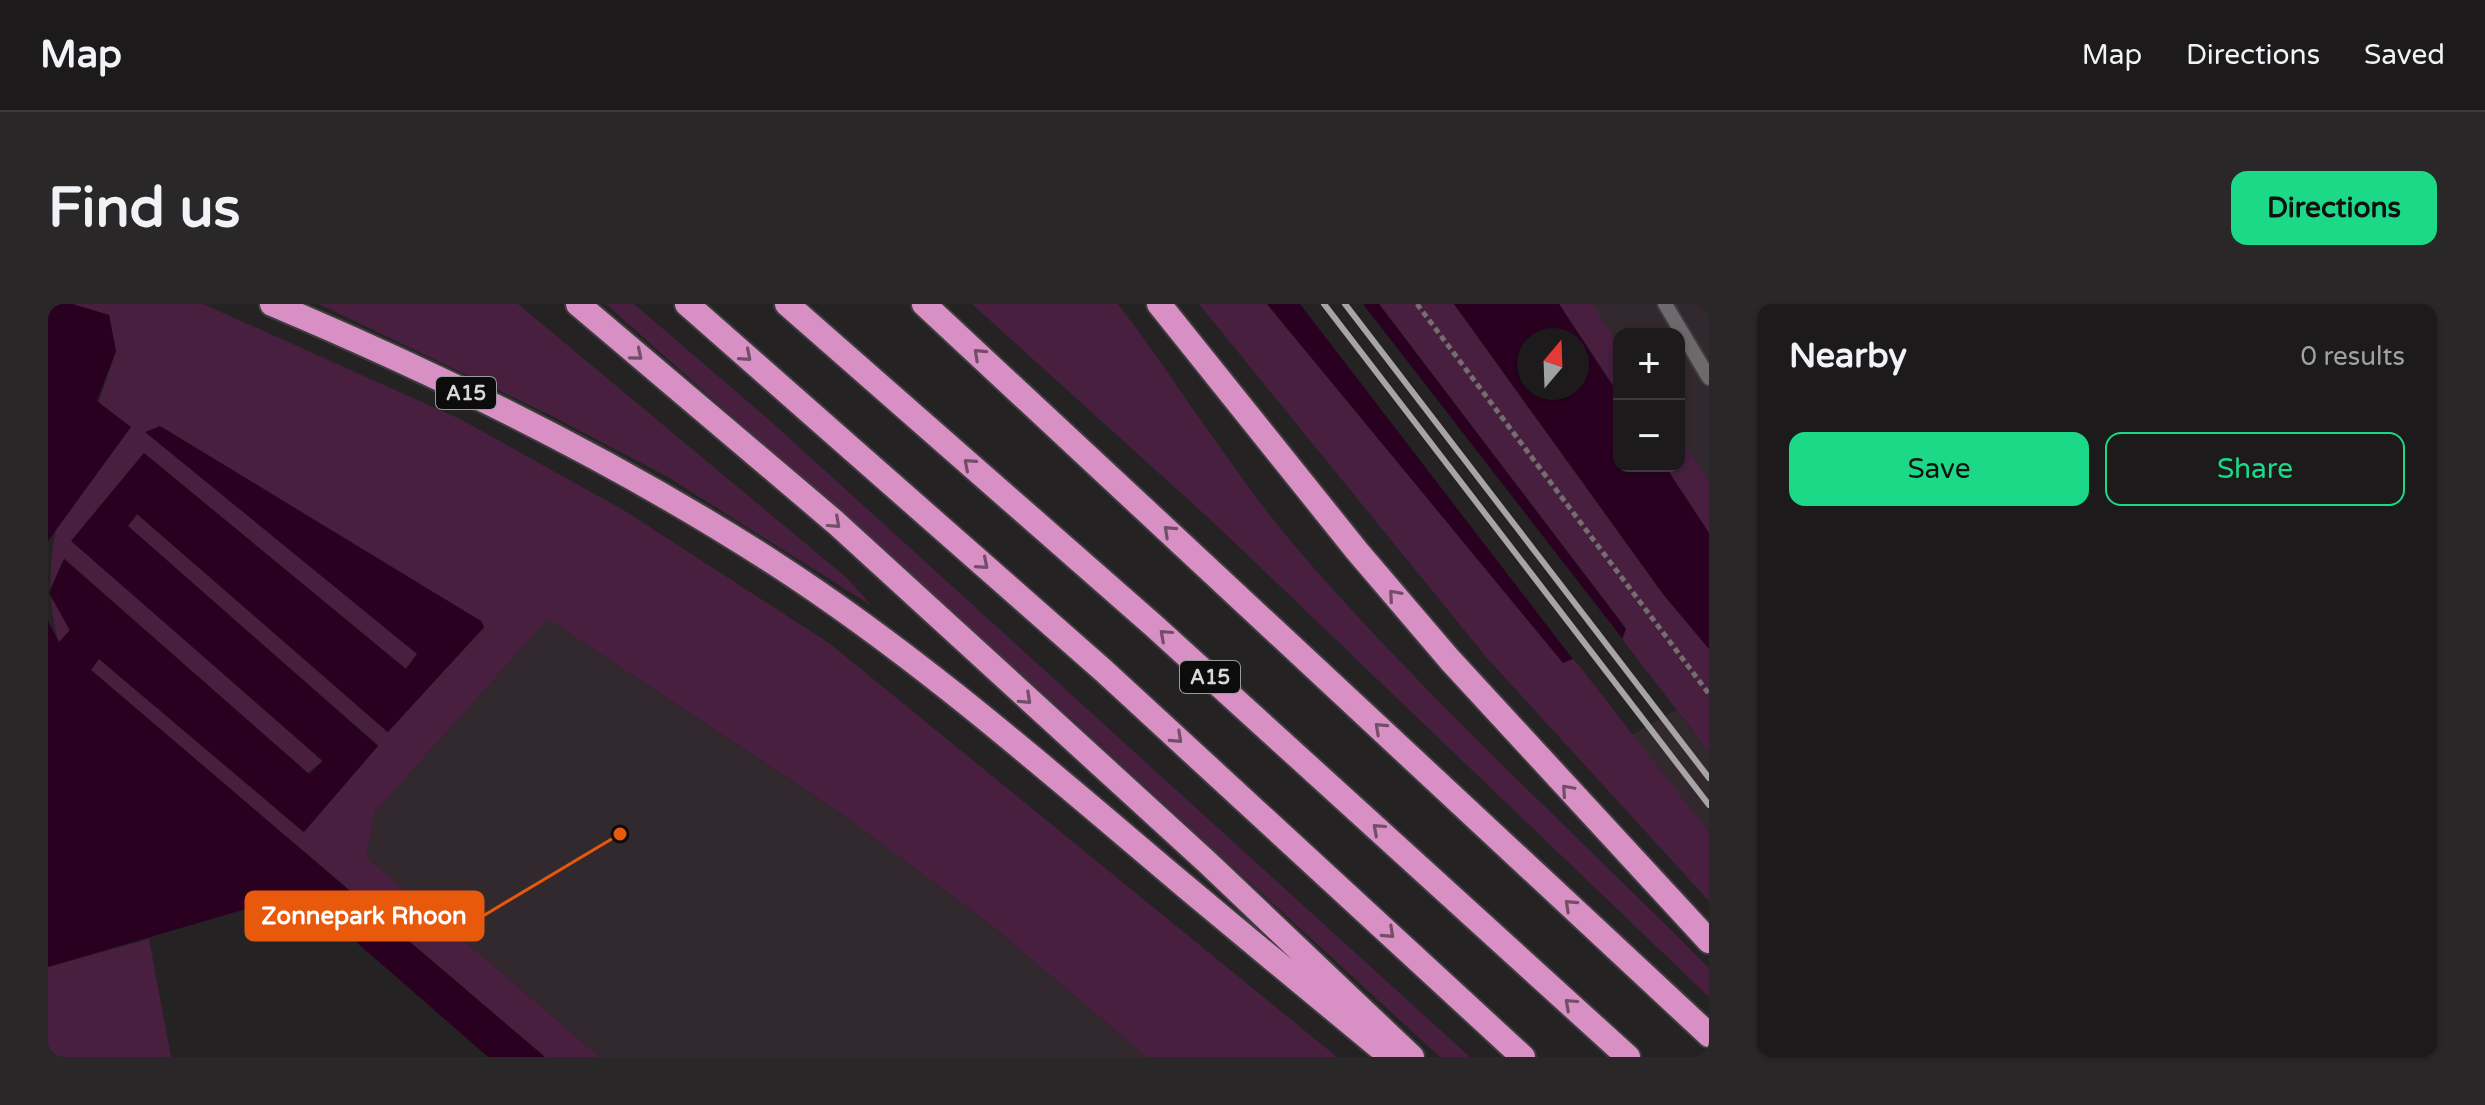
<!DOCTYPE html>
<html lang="en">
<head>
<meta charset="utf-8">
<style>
  :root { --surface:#1c1a1b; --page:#292728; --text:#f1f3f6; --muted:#a0a1a3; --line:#3a383a; --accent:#1cd988 }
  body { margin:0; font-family:"Varela Round",sans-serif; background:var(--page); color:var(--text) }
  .controls { position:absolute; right:24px; top:24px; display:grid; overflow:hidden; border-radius:16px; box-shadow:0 2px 6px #0004 }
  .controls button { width:72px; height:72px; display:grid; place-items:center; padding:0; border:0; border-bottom:2px solid var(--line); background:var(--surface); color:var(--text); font:40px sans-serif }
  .compass { position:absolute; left:1469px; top:24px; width:72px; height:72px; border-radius:50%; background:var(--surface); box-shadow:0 2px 6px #0004; rotate:19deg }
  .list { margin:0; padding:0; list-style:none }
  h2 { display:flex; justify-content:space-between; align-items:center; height:104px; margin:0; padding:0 32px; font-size:34px }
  h2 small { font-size:26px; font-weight:400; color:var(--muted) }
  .actions { display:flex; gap:16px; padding:24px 32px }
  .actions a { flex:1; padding:18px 0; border:2px solid var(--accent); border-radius:16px; text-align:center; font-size:28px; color:var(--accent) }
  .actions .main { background:var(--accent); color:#111 }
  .map { position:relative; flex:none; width:1661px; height:753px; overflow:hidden; border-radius:16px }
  header { display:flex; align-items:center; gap:48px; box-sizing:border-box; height:112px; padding:0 40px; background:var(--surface); border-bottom:2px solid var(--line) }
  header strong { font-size:38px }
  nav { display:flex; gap:44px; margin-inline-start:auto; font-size:28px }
  .intro { display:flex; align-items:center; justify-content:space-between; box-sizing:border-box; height:192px; padding:0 48px }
  h1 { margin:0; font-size:56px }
  .button { padding:20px 36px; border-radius:16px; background:var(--accent); color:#111; font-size:28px; font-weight:700 }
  main { display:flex; gap:48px; padding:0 48px }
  aside { flex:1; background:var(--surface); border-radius:16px; box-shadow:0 2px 6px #0004 }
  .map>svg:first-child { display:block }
</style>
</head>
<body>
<header>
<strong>Map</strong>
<nav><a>Map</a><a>Directions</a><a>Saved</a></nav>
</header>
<div class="intro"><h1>Find us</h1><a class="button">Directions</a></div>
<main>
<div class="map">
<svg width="1661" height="753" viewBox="0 0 1661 753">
  <rect width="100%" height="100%" fill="#252224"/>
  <path fill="#32292f" d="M1543,0H1661V177L1631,132V30H1571V42Z
    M500,315L781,501L937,616L1099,753H552L318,553L327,508Z
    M1628,406L1661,448V528L1584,431Z"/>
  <path fill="#481f3f" d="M25,0H155L414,116L577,207L781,339L1289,753H1099L937,616L781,501L500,315L327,508L318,553L552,753H497L43,366L51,355L255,528L330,441L80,222L89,210L339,428L436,324L435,319L112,122L370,349L358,365L96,149L24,236L274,457L260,469L16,254L1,288L22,327L11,339C0,307 0,251 10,219L68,47L61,11Z
    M271,0H470L799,274L824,302L620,173L504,112Z
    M558,0H586L729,123L1422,753H1392L1024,415Z
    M924,0H1070C1136,87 1192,181 1265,263C1389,404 1529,531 1661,664V693L1165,218Z
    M1151,0H1219L1515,358L1525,354L1661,528V597L1439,354Z
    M1331,0H1406L1615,290L1661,345V448L1574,335L1578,324Z
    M1511,0H1544L1571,41V91Z
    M1631,131L1661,177V229L1617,162H1631Z
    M101,635L123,753H0V663Z"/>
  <path fill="#2a0021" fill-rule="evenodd" d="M0,0H24L61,11L68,47L49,97L83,123L0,237Z
    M1219,0H1331L1578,325L1574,335L1515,359Z
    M1406,0H1511L1571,91V162H1617L1661,229V345L1615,290ZM1529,36V84H1481V36Z
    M112,122L433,317L436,323L340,428L89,210L80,222L330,442L256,528L51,355L43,366L497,753H440L252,589L0,663V317L11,338L22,326L1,289L16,255L261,470L275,457L23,237L96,149L358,365L369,350L97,128Z"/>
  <path fill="#252224" d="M1252,0H1315L1577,338L1527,358Z"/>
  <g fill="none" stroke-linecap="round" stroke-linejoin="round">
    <g stroke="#3f3c3e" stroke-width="18">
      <path id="lane" d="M1617,0L1661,74"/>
    </g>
    <g stroke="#3f3c3e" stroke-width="28">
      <path id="highway" d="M224,0C397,73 568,157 726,259C873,354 1005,471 1138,583C1206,640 1274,696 1343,753
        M530,0L787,218L1160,559L1364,753
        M639,0L1056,367L1475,753
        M739,0L1105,321L1580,753
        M876,0L1661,731
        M1111,0L1309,247L1402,356L1661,637"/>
    </g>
    <path stroke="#726f71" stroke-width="5" stroke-dasharray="6 4" stroke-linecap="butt" d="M1369,0L1661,390"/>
    <use href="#lane" stroke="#6e696c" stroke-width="14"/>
    <use href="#highway" stroke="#d890c4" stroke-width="24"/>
    <path stroke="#a7a4a6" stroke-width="6" d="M1276,0L1661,501
      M1297,0L1661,474"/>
  </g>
  <defs><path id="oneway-chevron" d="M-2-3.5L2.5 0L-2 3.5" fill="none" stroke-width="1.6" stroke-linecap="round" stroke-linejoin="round" transform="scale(2)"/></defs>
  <g stroke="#724e68">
    <use href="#oneway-chevron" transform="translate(931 50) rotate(-137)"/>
    <use href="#oneway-chevron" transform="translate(589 51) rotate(40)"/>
    <use href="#oneway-chevron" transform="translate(698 52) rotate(41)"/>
    <use href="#oneway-chevron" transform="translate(921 160) rotate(-139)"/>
    <use href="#oneway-chevron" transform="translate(787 219) rotate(42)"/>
    <use href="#oneway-chevron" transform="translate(1121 227) rotate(-137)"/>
    <use href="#oneway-chevron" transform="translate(935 260) rotate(41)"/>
    <use href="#oneway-chevron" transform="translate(1346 291) rotate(-131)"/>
    <use href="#oneway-chevron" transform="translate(1117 331) rotate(-138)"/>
    <use href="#oneway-chevron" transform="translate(978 395) rotate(43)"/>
    <use href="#oneway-chevron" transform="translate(1332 424) rotate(-137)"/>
    <use href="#oneway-chevron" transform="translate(1129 434) rotate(43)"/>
    <use href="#oneway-chevron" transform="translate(1519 486) rotate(-132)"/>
    <use href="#oneway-chevron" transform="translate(1330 525) rotate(-138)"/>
    <use href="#oneway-chevron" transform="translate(1522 601) rotate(-137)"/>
    <use href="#oneway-chevron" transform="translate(1341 629) rotate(43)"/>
    <use href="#oneway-chevron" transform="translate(1522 700) rotate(-138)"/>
  </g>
  <g text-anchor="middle" stroke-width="7" stroke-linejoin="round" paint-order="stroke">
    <g fill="#0d0c0d" stroke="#9c9a9c" stroke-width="2">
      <rect x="388" y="73" width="60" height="32" rx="6"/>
      <rect x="1132" y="357" width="60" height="32" rx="6"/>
    </g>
    <g font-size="20" font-weight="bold" fill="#dad7d9">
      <text x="418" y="96">A15</text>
      <text x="1162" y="380">A15</text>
    </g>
  </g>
  <path fill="none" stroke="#e8590c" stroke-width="3" d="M572 530L435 612"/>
  <circle fill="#e8590c" stroke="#0d0c0d" stroke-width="3" cx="572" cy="530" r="8"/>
  <rect fill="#e8590c" stroke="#e8590c" stroke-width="3" x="198" y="588" width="237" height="48" rx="8"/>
  <g font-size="24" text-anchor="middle" font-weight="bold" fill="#fff">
    <text x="316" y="620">Zonnepark Rhoon</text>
  </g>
</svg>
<div class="controls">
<button>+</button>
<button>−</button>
</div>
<svg class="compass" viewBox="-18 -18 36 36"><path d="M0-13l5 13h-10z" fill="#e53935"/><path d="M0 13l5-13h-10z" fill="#a0a1a3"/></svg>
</div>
<aside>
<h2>Nearby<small>0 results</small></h2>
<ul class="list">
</ul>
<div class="actions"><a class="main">Save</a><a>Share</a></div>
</aside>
</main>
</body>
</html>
